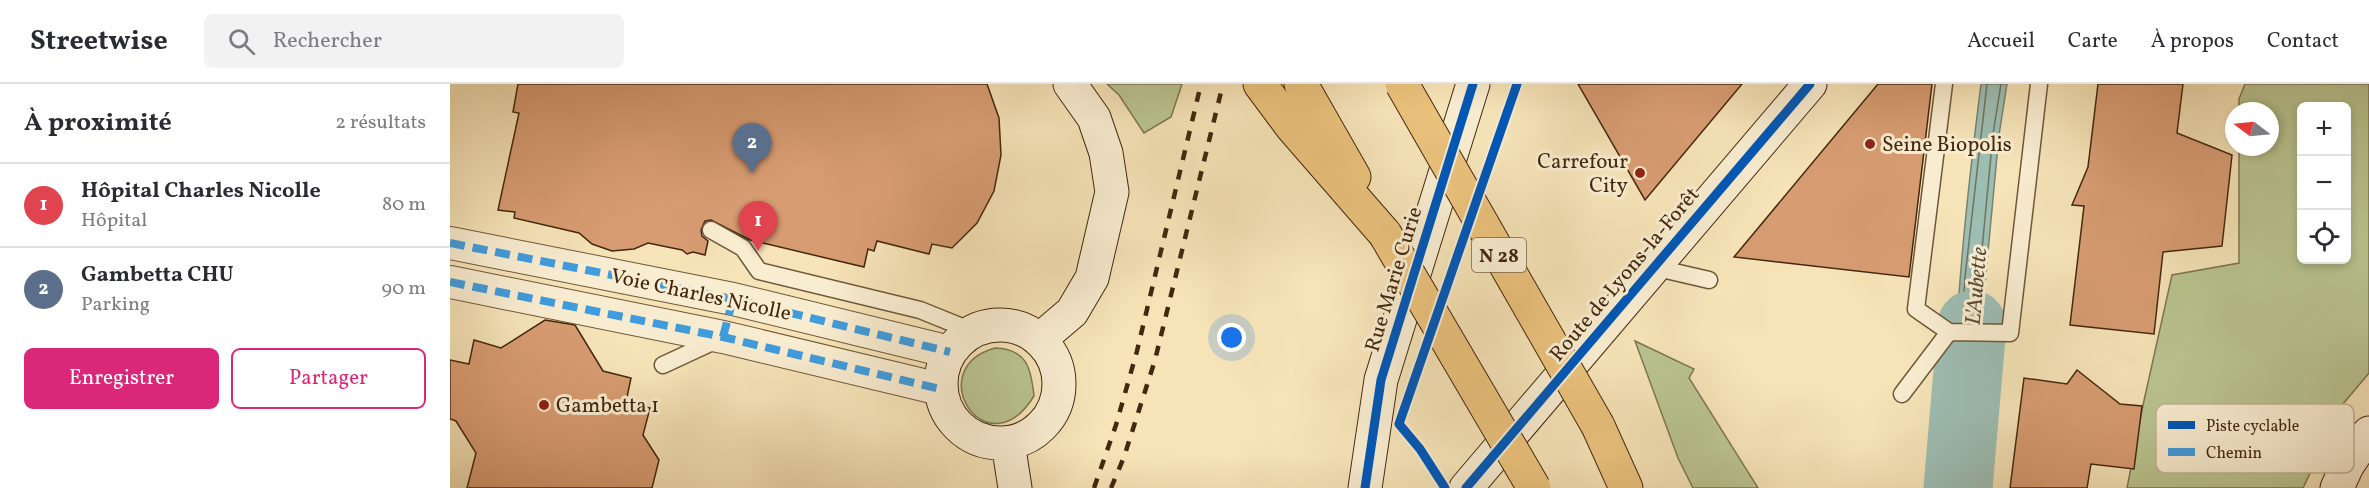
<!DOCTYPE html>
<html lang="fr">
<head>
<meta charset="utf-8">
<style>
  :root { --surface:#fff; --page:#f2f2f3; --text:#2b2b33; --muted:#7c7c81; --line:#e1e1e2; --accent:#db2777 }
  body { margin:0; font-family:Vollkorn,serif; background:var(--page); color:var(--text) }
  .controls { position:absolute; right:18px; top:18px; display:grid; overflow:hidden; border-radius:9px; box-shadow:0 3px 9px #0003 }
  .controls button { width:54px; height:54px; display:grid; place-items:center; padding:0; border:0; border-bottom:2px solid var(--line); background:var(--surface); color:var(--text); font:30px sans-serif }
  .compass { position:absolute; left:1775px; top:18px; width:54px; height:54px; border-radius:50%; background:var(--surface); box-shadow:0 3px 9px #0003; rotate:286deg }
  .you { position:absolute; left:782px; top:254px; width:21px; height:21px; margin:-15px; border:4px solid #fff; border-radius:50%; background:#1a73e8; box-shadow:0 0 0 9px #1a73e833 }
  .badge { display:grid; place-items:center; width:39px; height:39px; border-radius:50%; background:var(--accent); color:#fff; font-size:20px; font-weight:700 }
  .pin { position:absolute; translate:-50% -50px; filter:drop-shadow(0 2px 3px #0008) }
  .pin::after { content:''; position:absolute; top:32px; width:21px; height:18px; background:inherit; clip-path:polygon(0 0,100% 0,50% 100%) }
  .list { margin:0; padding:0; list-style:none }
  h2 { display:flex; justify-content:space-between; align-items:center; height:78px; margin:0; padding:0 24px; font-size:26px }
  h2 small { font-size:20px; font-weight:400; color:var(--muted) }
  .list li { display:grid; grid-template-columns:39px 1fr auto; gap:18px; align-items:center; box-sizing:border-box; height:84px; padding:0 24px; border-top:2px solid var(--line) }
  .list b { display:block; font-size:22px; white-space:nowrap }
  .list p { margin:0; font-size:20px; white-space:nowrap; color:var(--muted) }
  .list em { font-size:20px; font-style:normal; color:var(--muted) }
  .actions { display:flex; gap:12px; padding:18px 24px }
  .actions a { flex:1; padding:14px 0; border:2px solid var(--accent); border-radius:9px; text-align:center; font-size:21px; color:var(--accent) }
  .actions .main { background:var(--accent); color:#fff }
  .icon { flex:none; width:33px; height:33px; fill:none; stroke:currentColor; stroke-width:2; stroke-linecap:round; stroke-linejoin:round }
  .map { position:relative; flex:none; width:1919px; height:404px; overflow:hidden }
  header { display:flex; align-items:center; gap:36px; box-sizing:border-box; height:84px; padding:0 30px; background:var(--surface); border-bottom:2px solid var(--line) }
  header strong { font-size:28px }
  nav { display:flex; gap:33px; margin-inline-start:auto; font-size:21px }
  .search { width:420px; height:54px; background:var(--page); display:flex; align-items:center; gap:15px; box-sizing:border-box; padding:0 21px; border-radius:9px; color:var(--muted); font-size:22px }
  main { display:flex }
  aside { flex:1; background:var(--surface) }
  .map>svg:first-child { display:block }
</style>
</head>
<body>
<header>
<strong>Streetwise</strong>
<div class="search"><svg class="icon" aria-label="search" viewBox="0 0 24 24"><circle cx="10" cy="10" r="6"/><path d="M15 15l6 6"/></svg>Rechercher</div>
<nav><a>Accueil</a><a>Carte</a><a>À propos</a><a>Contact</a></nav>
</header>
<main>
<aside>
<h2>À proximité<small>2 résultats</small></h2>
<ul class="list">
<li><span class="badge" style="background:#e0444e">1</span><div><b>Hôpital Charles Nicolle</b><p>Hôpital</p></div><em>80 m</em></li>
<li><span class="badge" style="background:#5c6f8a">2</span><div><b>Gambetta CHU</b><p>Parking</p></div><em>90 m</em></li>
</ul>
<div class="actions"><a class="main">Enregistrer</a><a>Partager</a></div>
</aside>
<div class="map">
<svg width="1919" height="404" viewBox="0 0 1919 404">
  <rect width="100%" height="100%" fill="#f6e4b8"/>
  <filter id="stains"><feTurbulence type="fractalNoise" baseFrequency=".00333" numOctaves="4"/><feColorMatrix values="0 0 0 0 .2 0 0 0 0 .09 0 0 0 0 .02 0 0 0 .5 -.17"/></filter>
  <radialGradient id="worn" r=".72"><stop offset=".6" stop-color="#630" stop-opacity="0"/><stop offset="1" stop-color="#630" stop-opacity=".3"/></radialGradient>
  <path fill="#bac591" stroke="#7e7650" stroke-width="1.5" fill-rule="evenodd" d="M657,0H732L721,33L694,49L669,11Z
    M1795,0H1919V289L1893,320L1853,404H1677L1693,321L1722,191L1789,179V63H1820V27H1789V15ZM1852,22H1896V176H1852Z
    M1185,257L1244,285L1239,294L1308,404H1243L1228,374Z
    M545,264C577,265 581,284 584,312C537,388 470,285 545,264Z"/>
  <path fill="#9dbeb3" stroke="#798271" stroke-width="1.5" d="M1531,0H1557L1549,51L1522,338L1503,335C1505,222 1517,111 1531,0Z"/>
  <g fill="none" stroke-linecap="round" stroke-linejoin="round">
    <path stroke="#707361" stroke-width="1.5" d="M1512,238L1515,193L1537,0
      M1525,239L1543,50L1551,0
      M1511,258L1509,327L1514,330L1516,327L1523,258"/>
    <path stroke="#9dbeb3" stroke-width="69" d="M1508,404L1522,241"/>
  </g>
  <path fill="#d89c72" stroke="#42280f" stroke-width="1.5" d="M68,0H537L549,34L551,71L544,107L527,139L502,164L482,160L479,170L427,157L424,167L418,165L414,183L300,156L261,136L255,137L251,146L252,152L258,157L255,171L243,168L237,170L232,166L198,159L184,165L162,167L142,160L129,149L64,134L65,128L48,126L69,29L63,28Z
    M1128,0H1292L1195,116Z
    M1428,0H1482L1459,193L1284,173Z
    M1648,0H1733L1727,49L1782,71L1772,162L1713,168L1704,250L1620,241L1634,122L1622,121L1638,83Z
    M95,236L125,241L153,287L181,294L176,318L200,324L193,351L209,376L202,404H17L26,369L6,337L0,335V276L19,280L24,256L51,264Z
    M1627,286L1670,320L1692,322L1684,385L1641,380L1637,404H1560L1574,294L1617,300Z"/>
  <g fill="none" stroke-linecap="round" stroke-linejoin="round">
    <g stroke="#6f5739" stroke-width="19">
      <path id="lane" d="M1494,0L1466,225L1499,248L1560,249L1589,0
        M261,146L293,164L309,187L470,226L522,247
        M1203,183L1259,196
        M213,281L269,255
        M1452,310L1499,248"/>
    </g>
    <g stroke="#6f5739" stroke-width="34">
      <path id="street" d="M0,159L283,215L500,268
        M0,198L273,253L490,305"/>
    </g>
    <g stroke="#42280f" stroke-width="35">
      <path id="secondary" d="M491 300a59 59 0 1 1 118 0a59 59 0 1 1-118 0Z
        M589,256L622,228L642,194L662,108L656,69L644,34L620,0
        M558,359L565,404
        M915,404L931,296L1023,0
        M1016,404L1360,0
        M1887,404L1897,382L1919,349"/>
    </g>
    <g stroke="#42280f" stroke-width="35">
      <path id="highway" d="M810,0L842,43L935,150
        M851,0L904,93
        M1148,342L1176,404"/>
    </g>
    <use href="#lane" stroke="#f9edd1" stroke-width="16"/>
    <use href="#street" stroke="#f9edd1" stroke-width="32"/>
    <use href="#secondary" stroke="#f9edd1" stroke-width="33"/>
    <use href="#highway" stroke="#ebc27c" stroke-width="33"/>
    <path stroke="#42280f" stroke-width="4.5" stroke-dasharray="10 10" stroke-linecap="butt" d="M644,404L666,341L687,267L751,0
      M661,404L674,373L705,276L773,0"/>
    <g stroke="#42280f" stroke-width="35" stroke-linecap="butt">
      <path id="highway-bridge" d="M952,0L1148,342
        M935,150L1084,404"/>
    </g>
    <use href="#highway-bridge" stroke="#ebc27c" stroke-width="33"/>
    <path stroke="#3f9cde" stroke-width="8" stroke-dasharray="15 8" stroke-linecap="butt" d="M0,159L283,215L500,268
      M0,198L273,253L490,305
      M273,253L283,215"/>
    <g stroke="#f9edd1" stroke-width="13">
      <path id="cycleway" d="M915,404L931,296L1023,0
        M995,404L970,365L949,340L1067,0
        M1016,404L1360,0"/>
    </g>
    <use href="#cycleway" stroke="#0057b8" stroke-width="9"/>
  </g>
  <g fill="#8f2418" stroke="#f9edd1" stroke-width="2">
    <circle cx="1420" cy="60" r="6"/>
    <circle cx="1190" cy="89" r="6"/>
    <circle cx="94" cy="321" r="6"/>
  </g>
  <g text-anchor="middle" stroke-width="6" stroke-linejoin="round" paint-order="stroke">
    <rect fill="#f9edd1" stroke="#796349" stroke-width="1.5" x="1022" y="154" width="54" height="34" rx="4.5"/>
    <g font-size="20" font-weight="bold" fill="#42280f">
      <text x="1049" y="178">N 28</text>
    </g>
    <g font-size="21" fill="#42280f" stroke="#f9edd1" text-anchor="start">
      <text x="1432" y="67">Seine Biopolis</text>
      <text x="1178" y="84" text-anchor="end">Carrefour<tspan x="1178" dy="24">City</tspan></text>
      <text x="106" y="328">Gambetta 1</text>
    </g>
    <g font-size="21" fill="#42280f" stroke="#f9edd1">
      <text transform="translate(1174 190) rotate(-50)" y="7">Route de Lyons-la-Forêt</text>
      <text transform="translate(943 195) rotate(-73)" y="7">Rue Marie Curie</text>
      <text transform="translate(251 210) rotate(12)" y="7">Voie Charles Nicolle</text>
    </g>
    <g font-size="22" font-style="italic" fill="#594e38" stroke="#f9edd1">
      <text transform="translate(1525 202) rotate(-85)" y="8">L'Aubette</text>
    </g>
  </g>
  <rect x="1706" y="320" width="198" height="69" rx="9" fill="#f9edd1" stroke="#c2b297" stroke-width="1.5"/>
  <rect x="1718" y="337" width="27" height="8" fill="#0057b8"/>
  <rect x="1718" y="364" width="27" height="8" fill="#3f9cde"/>
  <g font-size="16" fill="#42280f">
    <text x="1756" y="347">Piste cyclable</text>
    <text x="1756" y="374">Chemin</text>
  </g>
  <rect width="100%" height="100%" filter="url(#stains)"/>
  <rect width="100%" height="100%" fill="url(#worn)"/>
</svg>
<div class="controls">
<button>+</button>
<button>−</button>
<button><svg class="icon" aria-label="locate" viewBox="0 0 24 24"><circle cx="12" cy="12" r="6"/><path d="M12 2v4M12 18v4M2 12h4M18 12h4"/></svg></button>
</div>
<svg class="compass" viewBox="-18 -18 36 36"><path d="M0-13l5 13h-10z" fill="#e53935"/><path d="M0 13l5-13h-10z" fill="#7c7c81"/></svg>
<div class="you"></div>
<div class="pin badge" style="left:308px;top:167px;background:#e0444e">1</div>
<div class="pin badge" style="left:302px;top:89px;background:#5c6f8a">2</div>
</div>
</main>
</body>
</html>
